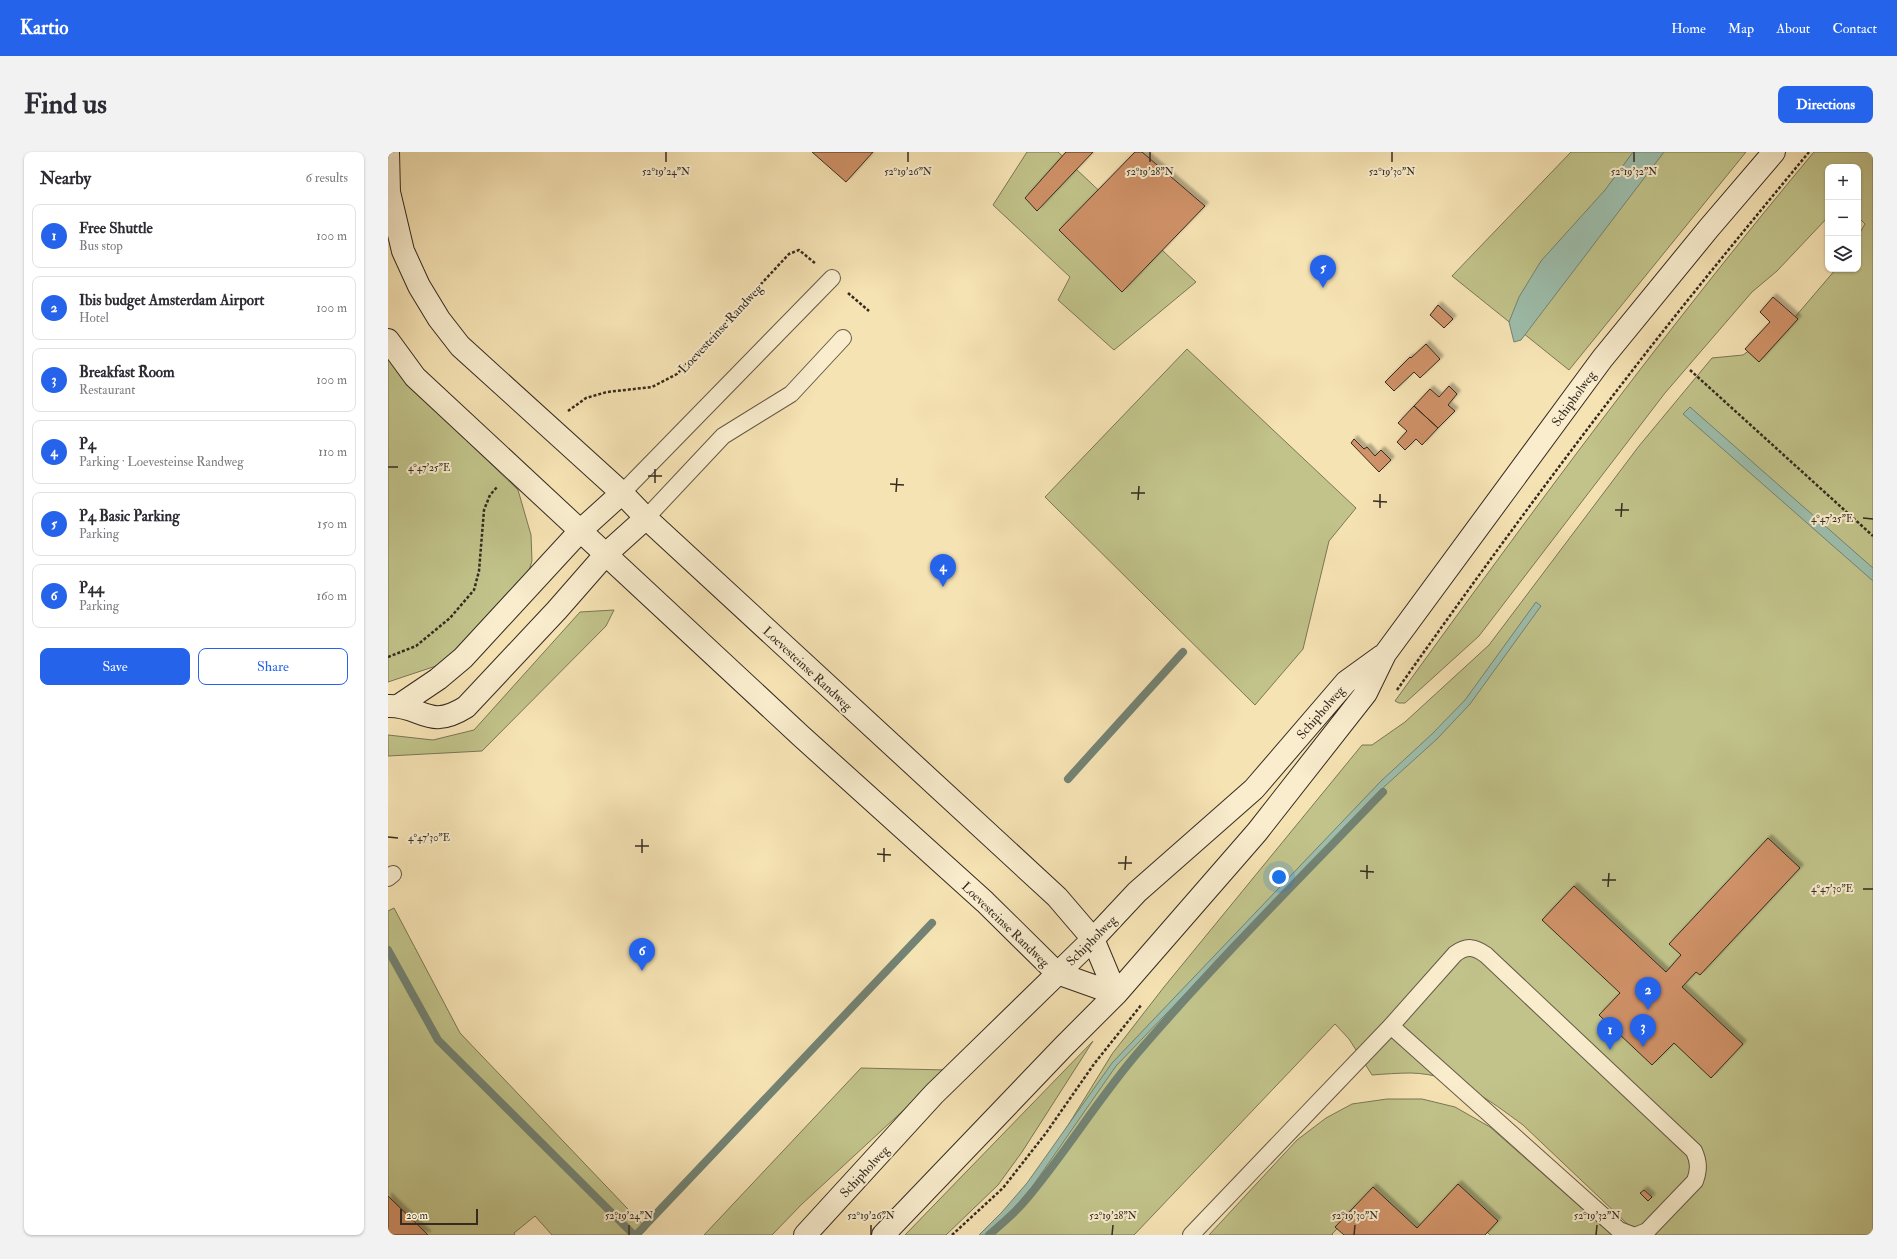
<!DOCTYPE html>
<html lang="en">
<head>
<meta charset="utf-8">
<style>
  :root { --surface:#fff; --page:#f2f2f3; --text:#2b2b33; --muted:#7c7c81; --line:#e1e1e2; --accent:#2563eb }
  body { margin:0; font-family:"IM FELL Double Pica",serif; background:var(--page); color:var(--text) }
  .controls { position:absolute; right:12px; top:12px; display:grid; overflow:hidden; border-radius:8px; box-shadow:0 1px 3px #0004 }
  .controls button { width:36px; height:36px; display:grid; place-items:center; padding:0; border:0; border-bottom:1px solid var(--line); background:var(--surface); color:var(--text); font:20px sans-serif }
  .scale { position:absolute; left:12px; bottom:10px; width:78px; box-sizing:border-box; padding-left:4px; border:2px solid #352b21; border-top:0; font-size:11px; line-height:14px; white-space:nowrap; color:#352b21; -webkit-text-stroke:3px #f9edce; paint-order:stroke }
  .you { position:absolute; left:891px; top:725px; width:14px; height:14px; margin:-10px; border:3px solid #fff; border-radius:50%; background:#1a73e8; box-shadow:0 0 0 6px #1a73e833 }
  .badge { display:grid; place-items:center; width:26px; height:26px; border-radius:50%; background:var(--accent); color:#fff; font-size:13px; font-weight:700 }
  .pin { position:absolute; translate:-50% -33px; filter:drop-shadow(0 1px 2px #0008) }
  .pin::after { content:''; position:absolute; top:21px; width:14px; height:12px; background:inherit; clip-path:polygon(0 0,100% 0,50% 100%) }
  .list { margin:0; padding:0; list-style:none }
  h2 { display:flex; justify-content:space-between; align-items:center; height:52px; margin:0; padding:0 16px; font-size:17px }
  h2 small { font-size:13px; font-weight:400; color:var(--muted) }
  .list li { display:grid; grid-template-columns:26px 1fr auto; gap:12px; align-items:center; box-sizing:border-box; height:64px; margin:0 8px 8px; padding:0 8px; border:1px solid var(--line); border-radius:8px }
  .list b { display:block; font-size:15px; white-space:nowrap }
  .list p { margin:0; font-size:13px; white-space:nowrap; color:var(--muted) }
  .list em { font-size:13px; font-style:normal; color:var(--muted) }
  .actions { display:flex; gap:8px; padding:12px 16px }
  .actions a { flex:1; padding:9px 0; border:1px solid var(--accent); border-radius:8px; text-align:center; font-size:14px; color:var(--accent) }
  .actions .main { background:var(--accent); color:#fff }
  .icon { flex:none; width:22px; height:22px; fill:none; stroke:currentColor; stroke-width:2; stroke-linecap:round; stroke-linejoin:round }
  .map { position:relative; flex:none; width:1485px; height:1083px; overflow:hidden; border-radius:8px }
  header { display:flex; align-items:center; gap:24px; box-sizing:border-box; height:56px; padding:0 20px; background:var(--accent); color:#fff }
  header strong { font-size:19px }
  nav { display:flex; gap:22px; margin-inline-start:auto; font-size:14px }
  .intro { display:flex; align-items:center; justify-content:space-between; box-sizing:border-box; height:96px; padding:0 24px }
  h1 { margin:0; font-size:28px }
  .button { padding:10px 18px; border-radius:8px; background:var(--accent); color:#fff; font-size:14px; font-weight:700 }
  main { display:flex; gap:24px; padding:0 24px }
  aside { flex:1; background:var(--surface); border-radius:8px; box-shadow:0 1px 3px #0004 }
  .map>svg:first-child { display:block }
</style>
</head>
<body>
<header>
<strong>Kartio</strong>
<nav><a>Home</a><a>Map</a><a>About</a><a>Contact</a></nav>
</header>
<div class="intro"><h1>Find us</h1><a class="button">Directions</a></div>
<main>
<aside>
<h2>Nearby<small>6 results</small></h2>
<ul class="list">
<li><span class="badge">1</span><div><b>Free Shuttle</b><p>Bus stop</p></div><em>100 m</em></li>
<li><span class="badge">2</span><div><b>Ibis budget Amsterdam Airport</b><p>Hotel</p></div><em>100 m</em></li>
<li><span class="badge">3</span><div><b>Breakfast Room</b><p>Restaurant</p></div><em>100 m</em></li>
<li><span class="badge">4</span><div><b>P4</b><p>Parking · Loevesteinse Randweg</p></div><em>110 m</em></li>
<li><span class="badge">5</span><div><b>P4 Basic Parking</b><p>Parking</p></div><em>150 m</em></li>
<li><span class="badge">6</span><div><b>P44</b><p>Parking</p></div><em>160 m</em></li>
</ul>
<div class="actions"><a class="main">Save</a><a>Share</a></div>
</aside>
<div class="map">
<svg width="1485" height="1083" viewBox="0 0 1485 1083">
  <defs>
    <filter id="shadow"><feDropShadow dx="3.5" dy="-3.5" stdDeviation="1" flood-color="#0004"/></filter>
  </defs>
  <rect width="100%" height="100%" fill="#f6e3b4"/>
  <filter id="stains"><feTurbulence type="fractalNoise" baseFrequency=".005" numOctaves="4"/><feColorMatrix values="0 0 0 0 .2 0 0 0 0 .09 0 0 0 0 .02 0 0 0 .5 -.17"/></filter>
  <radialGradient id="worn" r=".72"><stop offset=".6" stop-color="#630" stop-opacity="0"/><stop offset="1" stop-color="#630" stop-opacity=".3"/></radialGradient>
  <path fill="#c1c38a" stroke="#7b7756" d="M639,0H670L808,130L726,198L670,148L682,125L605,53Z
    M1183,0H1358L1181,218L1064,124Z
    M1426,0H1485V1083H1251L1135,973C1101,948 1068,922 1023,921C1010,921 997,922 984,923L961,887L947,872L746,1083H594L629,1050L655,1014L724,902L776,835L974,593H984L1017,570L1101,493L1251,294L1324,206L1355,203L1407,165L1448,117H1470V84L1477,72L1470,65V15H1440V65L1389,119L1364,140L1277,241L1091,484L1017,551H1011L1007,549C1142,362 1278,177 1426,0Z
    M799,197L968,356L941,389L915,497L867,553L657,345Z
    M0,205L13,222L50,261L130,338L143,383L144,409L138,428L54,512L0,530Z
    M226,458L218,474L94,599L0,604V583L45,588L86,578L192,460Z
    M6,756L72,881L259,1077L253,1083H164L147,1064L126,1081L127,1083H40L0,1044V759Z
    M705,889L634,1000L610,1033L558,1083H517Z
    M473,916L559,918L414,1052L384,1083H316Z
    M999,947H1034L1067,955L1102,975L1224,1083H1102L1065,1046L1029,1083L981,1043L944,1082L945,1083H821L909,988L938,966L964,952Z"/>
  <path fill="#9dbeac" stroke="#738374" d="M1245,0H1276L1133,188L1126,190L1121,170L1131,145L1153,109L1217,38Z
    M1302,255L1485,416V429L1295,262Z
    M1148,450L1153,454L1082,552L1049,587L997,634L728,914L644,1035L619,1064L599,1083H591L614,1060L639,1031L724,911L993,629L1044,582L1077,548Z"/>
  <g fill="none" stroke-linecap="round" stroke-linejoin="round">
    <path stroke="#738374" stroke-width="8" d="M680,627L795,500
      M0,798L50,888L246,1083
      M248,1083L544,771
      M601,1083C613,1072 626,1062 636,1050C678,1001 711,945 753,897C830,808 914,724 995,640"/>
  </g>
  <path fill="#d09268" stroke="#352b21" filter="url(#shadow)" d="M424,0H485L458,30Z
    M678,0H705L649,59L637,46Z
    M747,0H754L817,54L734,140L671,78Z
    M1385,145L1410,167L1371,210L1357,197L1382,170L1372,160Z
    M1050,153L1065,167L1056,176L1042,163Z
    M1038,192L1052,207L1032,226L1026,220L1006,239L997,230L1022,205L1023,206Z
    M1061,234L1069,242L1060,253L1067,259L1050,276L1026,254L1042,237L1051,245Z
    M1026,254L1050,276L1034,293L1028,287L1017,298L1009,290L1019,279L1010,271Z
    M966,287L976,297L979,295L987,304L993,298L1003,308L991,320L963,291Z
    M1380,686L1412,716L1312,823L1308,820L1294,835L1355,892L1323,926L1286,891L1264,913L1211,863L1232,841L1154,768L1186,734L1278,820L1293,803L1281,792Z
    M1070,1032L1110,1069L1097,1083H956L947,1075L985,1035L1029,1076Z
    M1256,1038L1264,1045L1260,1049L1252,1041Z
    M0,1044L40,1083H0Z"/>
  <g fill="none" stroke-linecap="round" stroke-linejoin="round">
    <g stroke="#655946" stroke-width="18">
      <path id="lane" d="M234,341L444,126
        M258,366L335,284L403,242L455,186
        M0,726L5,722
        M1003,874L1231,1078L1244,1083
        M803,1083L1003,874L1067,802C1079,793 1087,795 1098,803L1306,999C1311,1010 1311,1018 1307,1029L1259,1079L1249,1083"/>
    </g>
    <g stroke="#352b21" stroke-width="24">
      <path id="secondary" d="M0,0L1,40L15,99L31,134L51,167L72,194L234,341L258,366L669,745L705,787L728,842
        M0,188L27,225L413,584L597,750L669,821L728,842
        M0,554C34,553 40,579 78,555L169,458L218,402L258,366
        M10,554L50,527L75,506L193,378L234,341
        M417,1083L546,942L705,787L749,740L866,637L958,530L994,504
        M495,1083L676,894L728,842L869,680L978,541L997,502L1214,207L1321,76L1386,0"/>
    </g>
    <path stroke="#352b21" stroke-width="2.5" stroke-dasharray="3 2" stroke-linecap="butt" d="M460,141L481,159
      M1302,218L1485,384
      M180,259L198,246L219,240L264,235L289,222L401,102L411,98L428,112
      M0,505L28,494L62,466L86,438L91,419L96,358L102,343L110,334
      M1009,538C1083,433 1159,329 1237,228C1297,150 1359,75 1421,0
      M564,1083L615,1036L658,981L706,912L754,852"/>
    <use href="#lane" stroke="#f9edce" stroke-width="16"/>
    <use href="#secondary" stroke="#f9edce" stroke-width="22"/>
  </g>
  <path fill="none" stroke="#352b21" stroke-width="1.5" d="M278,10V0M520,10V0M762,10V0M1004,10V0M1246,10V0M0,315H10M260,324H274M267,331V317M502,332L516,333M508,340L509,326M743,341H757M750,348L751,334M985,349L999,350M992,356V342M1227,358H1241M1233,365L1234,351M1475,366L1485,367M0,685L10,686M247,694H261M254,701V687M489,702L503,703M496,710V696M730,711H744M737,718L738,704M972,719L986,720M979,727V713M1214,728H1228M1220,735L1221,721M1475,737H1485M241,1083V1073M483,1083V1073M724,1083L725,1073M966,1083L967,1073M1208,1083L1209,1073"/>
  <g text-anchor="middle" stroke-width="4" stroke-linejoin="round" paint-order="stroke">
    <g font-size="13" fill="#352b21" stroke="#f9edce">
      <text transform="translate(332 176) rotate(-47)" y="5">Loevesteinse Randweg</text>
      <text transform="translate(1185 246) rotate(-54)" y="5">Schipholweg</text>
      <text transform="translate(420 516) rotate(43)" y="5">Loevesteinse Randweg</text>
      <text transform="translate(932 560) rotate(-49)" y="5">Schipholweg</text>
      <text transform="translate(618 772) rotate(44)" y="5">Loevesteinse Randweg</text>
      <text transform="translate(703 788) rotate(-45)" y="5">Schipholweg</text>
      <text transform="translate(476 1019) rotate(-47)" y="5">Schipholweg</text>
    </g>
  </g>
  <g font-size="10" text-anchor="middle" fill="#352b21" stroke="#f9edce" stroke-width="4" stroke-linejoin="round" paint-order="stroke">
    <text x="278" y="23">52°19'24"N</text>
    <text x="520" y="23">52°19'26"N</text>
    <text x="762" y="23">52°19'28"N</text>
    <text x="1004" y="23">52°19'30"N</text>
    <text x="1246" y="23">52°19'32"N</text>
    <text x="41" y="319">4°47'25"E</text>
    <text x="1444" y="370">4°47'25"E</text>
    <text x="41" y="689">4°47'30"E</text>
    <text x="1444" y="740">4°47'30"E</text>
    <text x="241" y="1067">52°19'24"N</text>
    <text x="483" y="1067">52°19'26"N</text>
    <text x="725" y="1067">52°19'28"N</text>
    <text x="967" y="1067">52°19'30"N</text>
    <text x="1209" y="1067">52°19'32"N</text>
  </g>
  <rect width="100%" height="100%" filter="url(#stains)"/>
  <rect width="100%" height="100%" fill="url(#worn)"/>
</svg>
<div class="controls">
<button>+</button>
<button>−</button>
<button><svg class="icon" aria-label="layers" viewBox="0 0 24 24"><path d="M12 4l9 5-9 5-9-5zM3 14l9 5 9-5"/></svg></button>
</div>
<div class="scale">20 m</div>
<div class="you"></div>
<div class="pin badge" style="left:1222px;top:898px">1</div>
<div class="pin badge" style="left:1260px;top:858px">2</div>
<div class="pin badge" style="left:1255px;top:895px">3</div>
<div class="pin badge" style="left:555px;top:435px">4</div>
<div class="pin badge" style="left:935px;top:136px">5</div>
<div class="pin badge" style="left:254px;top:819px">6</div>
</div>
</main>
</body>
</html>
